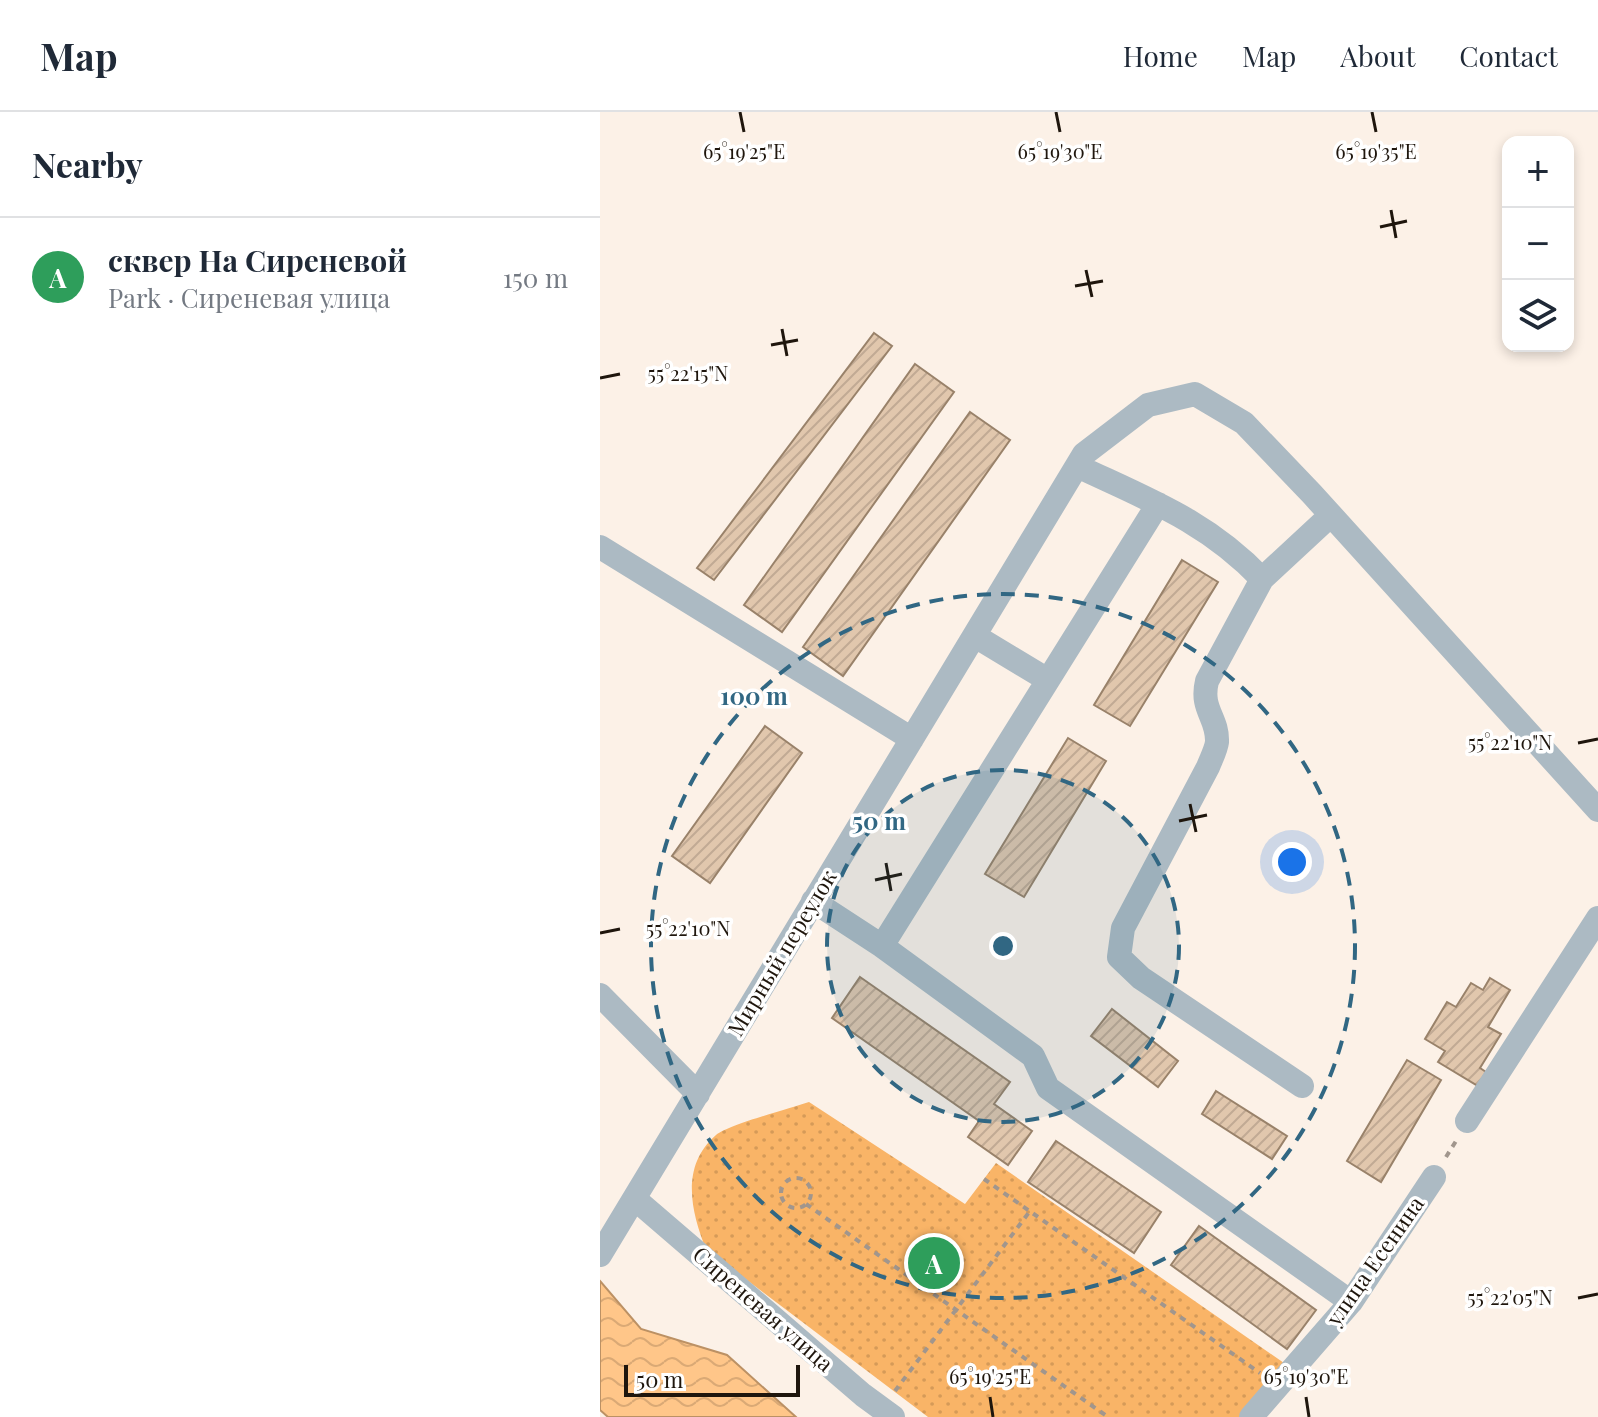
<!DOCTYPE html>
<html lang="en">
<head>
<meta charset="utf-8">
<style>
  :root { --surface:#fff; --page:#f2f2f3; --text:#1f2937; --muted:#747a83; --line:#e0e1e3; --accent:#7c3aed }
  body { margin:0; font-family:"Playfair Display",serif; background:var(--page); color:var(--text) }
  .controls { position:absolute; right:24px; top:24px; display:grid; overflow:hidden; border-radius:16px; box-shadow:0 4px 12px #0003 }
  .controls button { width:72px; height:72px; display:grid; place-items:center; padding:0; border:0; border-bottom:2px solid var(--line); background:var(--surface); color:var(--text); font:40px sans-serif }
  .scale { position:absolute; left:24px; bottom:20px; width:176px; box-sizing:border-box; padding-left:8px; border:4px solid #1f160d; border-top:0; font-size:22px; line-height:28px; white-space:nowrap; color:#1f160d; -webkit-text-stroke:6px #fff; paint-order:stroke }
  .you { position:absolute; left:692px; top:750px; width:28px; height:28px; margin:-20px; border:6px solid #fff; border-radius:50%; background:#1a73e8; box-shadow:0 0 0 12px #1a73e833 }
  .badge { display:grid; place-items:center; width:52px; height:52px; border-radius:50%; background:var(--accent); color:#fff; font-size:26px; font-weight:700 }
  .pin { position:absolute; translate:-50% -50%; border:4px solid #fff; box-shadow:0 2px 8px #0006 }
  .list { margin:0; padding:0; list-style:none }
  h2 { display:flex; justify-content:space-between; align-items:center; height:104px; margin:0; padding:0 32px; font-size:34px }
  h2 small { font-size:26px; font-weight:400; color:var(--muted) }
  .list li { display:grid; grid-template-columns:52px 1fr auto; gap:24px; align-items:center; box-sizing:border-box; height:120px; padding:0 32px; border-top:2px solid var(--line) }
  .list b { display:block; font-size:30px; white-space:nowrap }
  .list p { margin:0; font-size:26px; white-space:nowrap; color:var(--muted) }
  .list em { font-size:26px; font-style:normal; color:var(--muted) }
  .icon { flex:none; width:44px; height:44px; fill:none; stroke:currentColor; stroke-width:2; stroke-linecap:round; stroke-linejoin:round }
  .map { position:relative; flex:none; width:998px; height:1305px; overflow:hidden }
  header { display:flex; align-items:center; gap:48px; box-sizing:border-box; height:112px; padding:0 40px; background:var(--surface); border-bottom:2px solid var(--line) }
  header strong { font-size:38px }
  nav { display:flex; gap:44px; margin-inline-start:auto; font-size:28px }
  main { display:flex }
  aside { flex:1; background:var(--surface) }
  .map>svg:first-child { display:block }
</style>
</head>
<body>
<header>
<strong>Map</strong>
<nav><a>Home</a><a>Map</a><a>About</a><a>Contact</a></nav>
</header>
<main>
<aside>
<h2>Nearby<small></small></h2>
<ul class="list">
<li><span class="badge" style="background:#2e9e5b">A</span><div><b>сквер На Сиреневой</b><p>Park · Сиреневая улица</p></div><em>150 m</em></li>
</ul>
</aside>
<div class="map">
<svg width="998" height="1305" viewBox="0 0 998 1305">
  <defs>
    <pattern id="grass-dots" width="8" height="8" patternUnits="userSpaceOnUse" patternTransform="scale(2)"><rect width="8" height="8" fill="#f9b467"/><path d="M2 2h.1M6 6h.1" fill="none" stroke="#d59a58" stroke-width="1.8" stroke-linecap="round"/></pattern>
    <pattern id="water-waves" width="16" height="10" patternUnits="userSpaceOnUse" patternTransform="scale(2)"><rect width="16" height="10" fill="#ffc689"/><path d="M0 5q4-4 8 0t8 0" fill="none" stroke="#daa975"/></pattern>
    <pattern id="building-hatch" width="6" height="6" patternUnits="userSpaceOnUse" patternTransform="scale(2)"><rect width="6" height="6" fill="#e1c7ad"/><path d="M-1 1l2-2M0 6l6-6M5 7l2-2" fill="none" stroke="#c1aa94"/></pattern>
  </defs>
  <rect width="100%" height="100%" fill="#fcf1e7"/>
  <path fill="url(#grass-dots)" d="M209,990L365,1092L396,1051L684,1251L642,1305H328L106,1137C91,1100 80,1054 116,1023C130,1012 189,997 209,990Z"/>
  <path fill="url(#water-waves)" stroke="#bc9164" stroke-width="2" d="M0,1169L41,1217L127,1243L196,1305H8L0,1298Z"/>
  <path fill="url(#building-hatch)" stroke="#99826a" stroke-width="2" d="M274,221L292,234L114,468L97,456Z
    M315,252L354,280L182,520L144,493Z
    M370,300L410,328L243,564L203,535Z
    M582,448L618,470L530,614L494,593Z
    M165,614L202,641L110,771L72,744Z
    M468,626L506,649L424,785L385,762Z
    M260,865L410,970L394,992L432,1019L408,1053L368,1025L379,1009L232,906Z
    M890,866L910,878L888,915L901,922L880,956L886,960L878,974L838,950L845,939L825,927L847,890L856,895L871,871L883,878Z
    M512,897L578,949L558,975L491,924Z
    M807,948L841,968L781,1070L747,1049Z
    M616,979L687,1024L672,1047L602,1002Z
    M456,1029L561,1100L534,1141L428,1070Z
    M599,1114L716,1198L687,1237L571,1153Z"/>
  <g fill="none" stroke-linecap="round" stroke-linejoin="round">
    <path stroke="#a1968d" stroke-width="4" stroke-dasharray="6 6" stroke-linecap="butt" d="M846,1045L856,1029
      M181 1081a15 15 0 1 1 30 0a15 15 0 1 1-30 0Z
      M384,1067L660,1261
      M206,1092L508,1305
      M295,1279L430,1099"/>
    <path stroke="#acbac3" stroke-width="24" d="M477,354C547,387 607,409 662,467L607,569C600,598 618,605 617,630C616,638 611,647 608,655L523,816L519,845L541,866L702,974
      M0,435L312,627
      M662,467L731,403
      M375,524L448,568
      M213,789L282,834L433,944L448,976L751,1190
      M282,834L558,392
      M0,883L98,982
      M867,1009L998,806
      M35,1087L263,1283L293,1305
      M0,1143L484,342L548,293L595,282L644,311L712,382L998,698
      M651,1305L751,1190L834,1065"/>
  </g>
  <path fill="none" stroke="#1f160d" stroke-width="3" d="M140,0L144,20M456,0L460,20M772,0L776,20M791,98L796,126M780,115L807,109M486,158L492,185M475,174L503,169M182,217L187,244M171,233L198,228M0,266L20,262M978,631L998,627M590,692L596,720M579,709L607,703M286,751L291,779M275,768L302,762M0,821L20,817M978,1186L998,1182M390,1285L393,1305M706,1285L709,1305"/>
  <circle cx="403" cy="834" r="176" fill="#316783" fill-opacity=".12"/>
  <g fill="none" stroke="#316783" stroke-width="4" stroke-dasharray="14 10">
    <circle cx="403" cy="834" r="176"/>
    <circle cx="403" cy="834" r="352"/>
  </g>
  <g text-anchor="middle" stroke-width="7" stroke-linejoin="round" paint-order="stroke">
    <g font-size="22" fill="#1f160d" stroke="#fff">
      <text transform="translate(182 841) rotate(-59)" y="8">Мирный переулок</text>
      <text transform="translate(775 1149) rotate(-55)" y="8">улица Есенина</text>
      <text transform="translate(163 1197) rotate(41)" y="8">Сиреневая улица</text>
    </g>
  </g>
  <g font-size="20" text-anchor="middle" fill="#1f160d" stroke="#fff" stroke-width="7" stroke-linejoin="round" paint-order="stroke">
    <text x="144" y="47">65°19'25"E</text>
    <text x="460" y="47">65°19'30"E</text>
    <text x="776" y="47">65°19'35"E</text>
    <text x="88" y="269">55°22'15"N</text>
    <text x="910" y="638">55°22'10"N</text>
    <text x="88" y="824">55°22'10"N</text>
    <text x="910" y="1193">55°22'05"N</text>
    <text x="390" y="1272">65°19'25"E</text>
    <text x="706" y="1272">65°19'30"E</text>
  </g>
  <circle cx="403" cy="834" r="12" fill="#316783" stroke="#fff" stroke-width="4"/>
  <g font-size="24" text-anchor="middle" font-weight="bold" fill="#316783" stroke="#fff" stroke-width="7" stroke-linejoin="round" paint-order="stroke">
    <text x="154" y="593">100 m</text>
    <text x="279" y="718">50 m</text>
  </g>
</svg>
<div class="controls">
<button>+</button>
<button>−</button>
<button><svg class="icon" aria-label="layers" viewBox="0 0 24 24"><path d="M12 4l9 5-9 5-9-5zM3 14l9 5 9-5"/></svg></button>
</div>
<div class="scale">50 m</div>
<div class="you"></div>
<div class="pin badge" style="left:334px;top:1151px;background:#2e9e5b">A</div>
</div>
</main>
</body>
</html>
